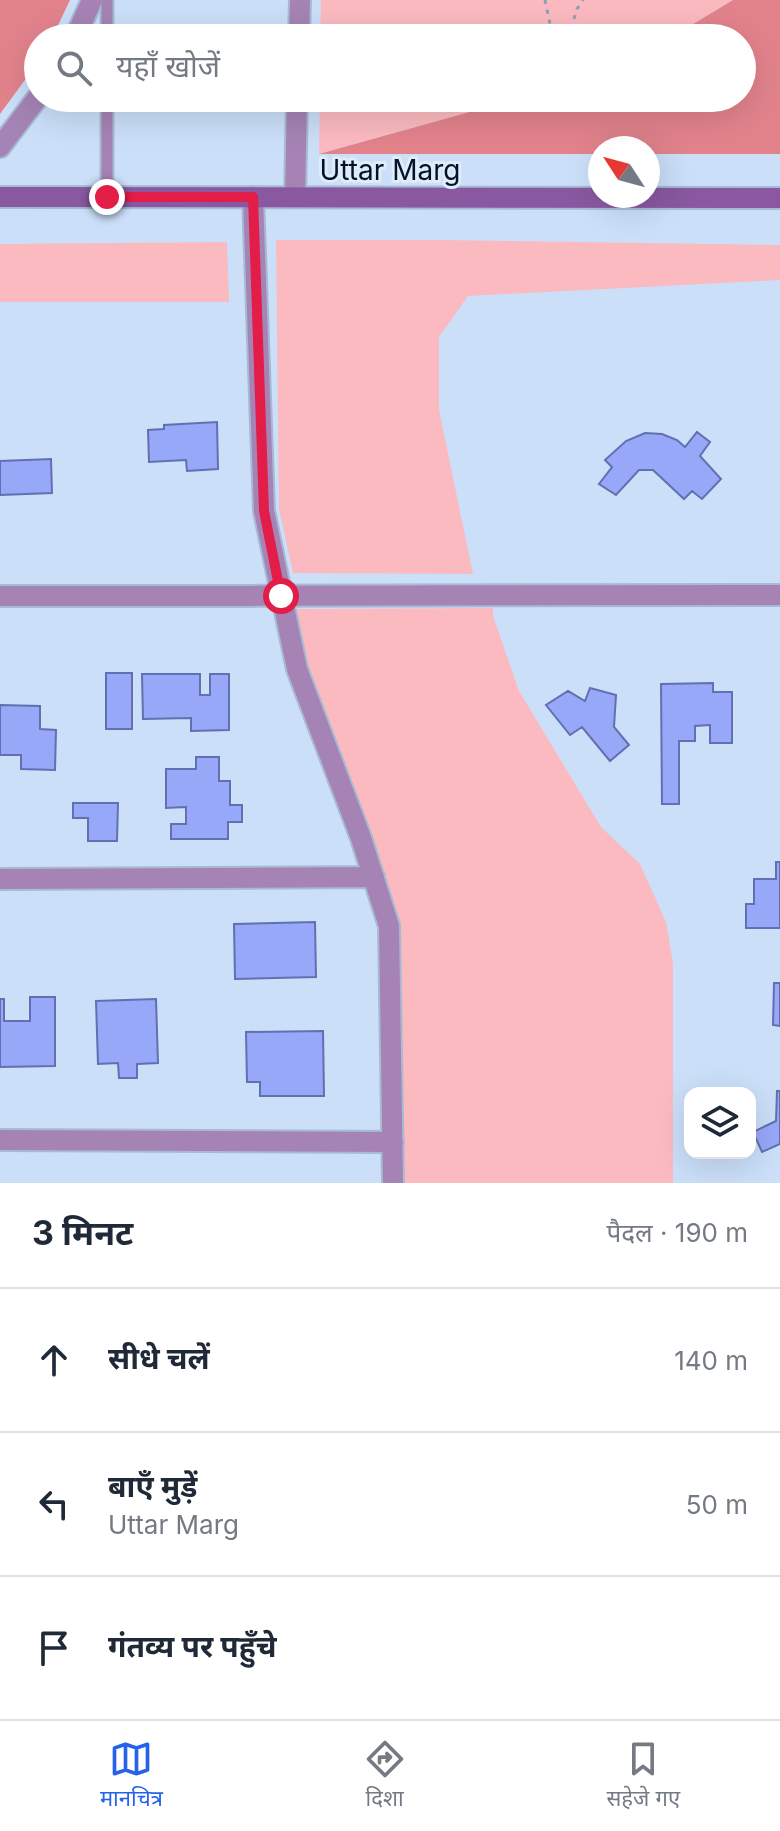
<!DOCTYPE html>
<html lang="hi">
<head>
<meta charset="utf-8">
<style>
  :root { --surface:#fff; --page:#f6f6f7; --text:#1f2937; --muted:#747a83; --line:#e0e1e3; --accent:#2563eb }
  body { margin:0; font-family:Inter,"Noto Sans Devanagari",sans-serif; background:var(--page); color:var(--text) }
  .controls { position:absolute; right:24px; bottom:24px; display:grid; overflow:hidden; border-radius:16px; box-shadow:0 8px 32px #0002 }
  .controls button { width:72px; height:72px; display:grid; place-items:center; padding:0; border:0; border-bottom:2px solid var(--line); background:var(--surface); color:var(--text); font:40px sans-serif }
  .compass { position:absolute; left:588px; top:136px; width:72px; height:72px; border-radius:50%; background:var(--surface); box-shadow:0 8px 32px #0002; rotate:306deg }
  .stop { position:absolute; width:24px; height:24px; margin:-18px; border:6px solid #e11d48; border-radius:50%; background:#fff }
  .stop.end { background:#e11d48; border-color:#fff; box-shadow:0 2px 8px #0008 }
  .list { margin:0; padding:0; list-style:none }
  h2 { display:flex; justify-content:space-between; align-items:center; height:104px; margin:0; padding:0 32px; font-size:34px }
  h2 small { font-size:26px; font-weight:400; color:var(--muted) }
  .list li { display:grid; grid-template-columns:52px 1fr auto; gap:24px; align-items:center; box-sizing:border-box; height:144px; padding:0 32px; border-top:2px solid var(--line) }
  .list b { display:block; font-size:30px; white-space:nowrap }
  .list p { margin:0; font-size:26px; white-space:nowrap; color:var(--muted) }
  .list em { font-size:26px; font-style:normal; color:var(--muted) }
  .icon { flex:none; width:44px; height:44px; fill:none; stroke:currentColor; stroke-width:2; stroke-linecap:round; stroke-linejoin:round }
  .map { position:relative; flex:none; width:780px; height:1183px; overflow:hidden }
  .search { position:absolute; background:var(--surface); box-shadow:0 8px 32px #0002; left:24px; right:24px; top:24px; height:88px; display:flex; align-items:center; gap:20px; box-sizing:border-box; padding:0 28px; border-radius:44px; color:var(--muted); font-size:30px }
  .sheet { height:536px; background:var(--surface) }
  nav { display:flex; justify-content:space-around; align-items:center; box-sizing:border-box; height:112px; border-top:2px solid var(--line); background:var(--surface); font-size:22px; color:var(--muted) }
  nav a { display:grid; justify-items:center; gap:4px }
  nav .on { color:var(--accent) }
  .map>svg:first-child { display:block }
</style>
</head>
<body>
<div class="map">
<svg width="780" height="1183" viewBox="0 0 780 1183">
  <rect width="100%" height="100%" fill="#cbdff9"/>
  <path fill="#fbbabf" d="M321,0H733L670,38H320Z
    M320,98H520L319,154Z
    M440,240L780,245V280L468,296L439,337V410L473,574L293,573L279,509L276,240Z
    M227,242L229,302H0V244Z
    M493,608V616L519,691L601,827L640,864L666,922L673,963V1183H402L398,933L349,780L304,658L297,609Z"/>
  <path fill="#e2838c" d="M0,0H70L52,38H38V62L0,114Z
    M733,0H780V154H648V148H600V154H319L520,98H742V38H670Z"/>
  <path fill="#97a8f8" stroke="#626fb1" stroke-width="2" d="M217,422L218,469L187,471L186,460L149,462L148,430L164,429V425Z
    M697,432L710,442L700,456L721,479L702,499L692,491L684,499L653,470H639L616,495L599,484L612,467L605,460L626,441L645,433L662,434L677,440L685,447Z
    M51,459L52,493L0,495V461Z
    M106,673H132V729H106Z
    M142,674H200V695H210V674H229V730L191,731V718L143,719Z
    M713,683V692H732V743H710V725L695,726V741H679V804H662L661,684Z
    M590,688L616,695L614,727L629,745L610,761L582,727L570,735L546,705L568,691L585,701Z
    M0,705L40,706V729L56,730L55,770L21,769V755H0Z
    M196,757H219V781H230V805H242V822H228V839H171V824H186V807L166,808V769H196Z
    M73,803H118L117,841H88V818H73Z
    M776,862H780V928H746V904H754V879H776Z
    M315,922L316,977L235,979L234,924Z
    M774,983H780V1026L773,1025Z
    M30,997H55V1066L0,1067V999H4V1021H30Z
    M156,999L158,1063L137,1064V1078H119L118,1063L98,1064L96,1001Z
    M323,1031L324,1096H260V1082H247L246,1032Z
    M777,1091H780V1144L762,1152L753,1132L776,1121Z"/>
  <g fill="none" stroke-linecap="round" stroke-linejoin="round">
    <g stroke="#a7bad4" stroke-width="15">
      <path id="service" d="M107,0V38
        M107,98V197"/>
    </g>
    <g stroke="#a7bad4" stroke-width="24">
      <path id="minor" d="M75,38L92,0
        M299,38L300,0
        M0,147L38,97
        M253,197L264,511L297,669L361,838L389,926L393,1183
        M295,197L297,98
        M0,596L780,595
        M0,879L374,877
        M0,1140L393,1142"/>
    </g>
    <g stroke="#a7bad4" stroke-width="24">
      <path id="secondary" d="M0,197L780,198"/>
    </g>
    <path stroke="#8c9fb8" stroke-width="3" stroke-dasharray="4 6" stroke-linecap="butt" d="M545,0L553,38
      M568,38L577,9L583,0"/>
    <use href="#service" stroke="#a584b5" stroke-width="11"/>
    <use href="#minor" stroke="#a584b5" stroke-width="20"/>
    <use href="#secondary" stroke="#8958a0" stroke-width="20"/>
  </g>
  <g fill="none" stroke-linecap="round" stroke-linejoin="round">
    <path stroke="#e11d48" stroke-width="10" d="M107,197H253L264,511L281,596"/>
  </g>
  <g text-anchor="middle" stroke-width="6" stroke-linejoin="round" paint-order="stroke">
    <g font-size="28" fill="#03142a" stroke="#e1ecf9">
      <text x="390" y="180">Uttar Marg</text>
    </g>
  </g>
</svg>
<div class="controls">
<button><svg class="icon" aria-label="layers" viewBox="0 0 24 24"><path d="M12 4l9 5-9 5-9-5zM3 14l9 5 9-5"/></svg></button>
</div>
<svg class="compass" viewBox="-18 -18 36 36"><path d="M0-13l5 13h-10z" fill="#e53935"/><path d="M0 13l5-13h-10z" fill="#747a83"/></svg>
<div class="stop" style="left:281px;top:596px"></div>
<div class="stop end" style="left:107px;top:197px"></div>
<div class="search"><svg class="icon" aria-label="search" viewBox="0 0 24 24"><circle cx="10" cy="10" r="6"/><path d="M15 15l6 6"/></svg>यहाँ खोजें</div>
</div>
<section class="sheet">
<h2>3 मिनट<small>पैदल · 190 m</small></h2>
<ul class="list">
<li><svg class="icon" aria-label="ahead" viewBox="0 0 24 24"><path d="M12 20V5M6 11l6-6 6 6"/></svg><div><b>सीधे चलें</b></div><em>140 m</em></li>
<li><svg class="icon" aria-label="left" viewBox="0 0 24 24"><path d="M17 20v-9H6M10 6l-5 5 5 5"/></svg><div><b>बाएँ मुड़ें</b><p>Uttar Marg</p></div><em>50 m</em></li>
<li><svg class="icon" aria-label="arrive" viewBox="0 0 24 24"><path d="M6 21V4h12l-3 4 3 4H6"/></svg><div><b>गंतव्य पर पहुँचे</b></div></li>
</ul>
</section>
<nav>
<a class="on"><svg class="icon" aria-label="map" viewBox="0 0 24 24"><path d="M3 6l6-2 6 2 6-2v14l-6 2-6-2-6 2zM9 4v14M15 6v14"/></svg>मानचित्र</a>
<a><svg class="icon" aria-label="directions" viewBox="0 0 24 24"><path d="M12 3l9 9-9 9-9-9zM9 14v-3h6M13 9l2 2-2 2"/></svg>दिशा</a>
<a><svg class="icon" aria-label="saved" viewBox="0 0 24 24"><path d="M7 4h10v16l-5-4-5 4z"/></svg>सहेजे गए</a>
</nav>
</body>
</html>
